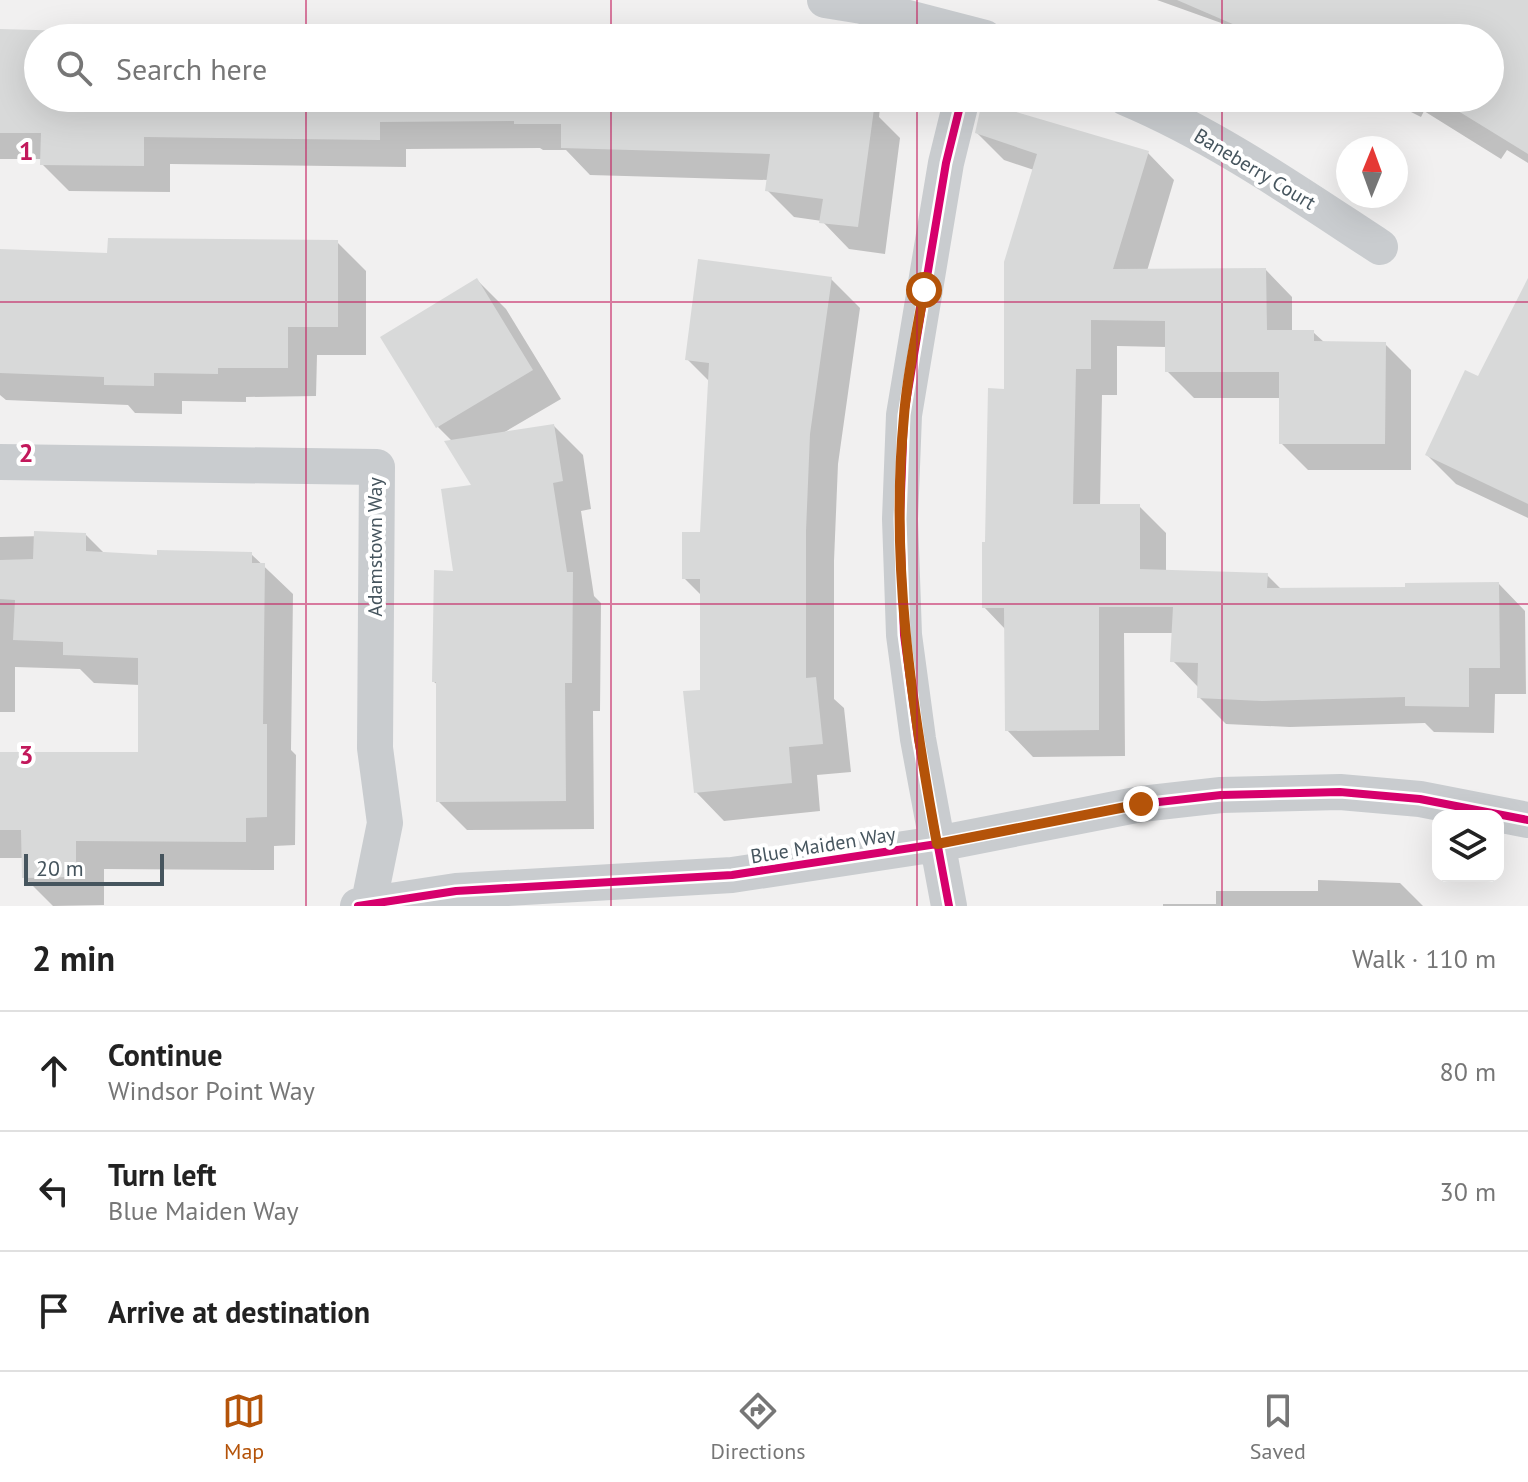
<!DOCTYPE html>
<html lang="en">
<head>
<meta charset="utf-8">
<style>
  :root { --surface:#fff; --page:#f2f2f2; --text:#222; --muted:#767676; --line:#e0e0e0; --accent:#b45309 }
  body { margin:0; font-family:"PT Sans",sans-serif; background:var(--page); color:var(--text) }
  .controls { position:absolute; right:24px; bottom:24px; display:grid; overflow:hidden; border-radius:16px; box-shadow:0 8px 32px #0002 }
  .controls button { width:72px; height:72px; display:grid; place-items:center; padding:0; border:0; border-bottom:2px solid var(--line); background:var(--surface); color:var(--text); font:40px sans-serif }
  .compass { position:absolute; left:1336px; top:136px; width:72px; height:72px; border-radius:50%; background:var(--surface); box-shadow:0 8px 32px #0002; rotate:1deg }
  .scale { position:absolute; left:24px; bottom:20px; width:140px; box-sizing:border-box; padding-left:8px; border:4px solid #46555e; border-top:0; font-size:22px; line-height:28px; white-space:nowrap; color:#46555e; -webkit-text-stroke:6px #fff; paint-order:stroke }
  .stop { position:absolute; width:24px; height:24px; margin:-18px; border:6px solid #b45309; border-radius:50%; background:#fff }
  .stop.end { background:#b45309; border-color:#fff; box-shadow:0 2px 8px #0008 }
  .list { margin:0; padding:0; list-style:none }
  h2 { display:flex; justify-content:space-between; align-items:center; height:104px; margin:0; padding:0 32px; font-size:34px }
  h2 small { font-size:26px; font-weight:400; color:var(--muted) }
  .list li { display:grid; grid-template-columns:52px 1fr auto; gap:24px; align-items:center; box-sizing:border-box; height:120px; padding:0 32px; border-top:2px solid var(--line) }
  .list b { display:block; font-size:30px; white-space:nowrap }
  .list p { margin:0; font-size:26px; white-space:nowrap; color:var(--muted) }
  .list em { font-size:26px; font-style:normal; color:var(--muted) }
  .icon { flex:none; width:44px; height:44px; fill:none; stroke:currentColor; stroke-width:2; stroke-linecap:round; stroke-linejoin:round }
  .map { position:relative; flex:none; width:1528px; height:906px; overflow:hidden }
  .search { position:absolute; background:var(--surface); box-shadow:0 8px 32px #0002; left:24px; right:24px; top:24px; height:88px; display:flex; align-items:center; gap:20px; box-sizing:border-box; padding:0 28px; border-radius:44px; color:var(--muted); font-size:30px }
  .sheet { height:464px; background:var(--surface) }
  nav { display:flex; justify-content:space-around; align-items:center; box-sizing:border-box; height:112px; border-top:2px solid var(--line); background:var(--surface); font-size:22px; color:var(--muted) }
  nav a { display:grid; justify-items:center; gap:4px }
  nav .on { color:var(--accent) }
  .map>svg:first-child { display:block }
</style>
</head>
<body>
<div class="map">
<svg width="1528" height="906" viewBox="0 0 1528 906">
  <rect width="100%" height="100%" fill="#f1f0f0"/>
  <path fill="#0003" d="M1157,0H1500L1528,14V163L1507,150L1501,159L1424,111L1421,117L1383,98H1490V38H1247L1238,29Z
    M0,31L145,35L380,34L384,38H38V98H881L879,117L900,138L885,254L849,249L822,221L794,217L767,190L768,180L590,175L566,150H543L540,148L406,149V167L170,164V192L69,191L42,164V159H0Z
    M977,133L1148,153L1174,180L1147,271L1266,270L1292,297V332H1313L1325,343L1385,344L1411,370V470H1308L1281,443V398H1194L1167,371V347L1117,346V395H1102L1100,506H1139L1166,533V572L1267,575L1281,589H1407L1499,584L1525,611L1526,694H1495L1494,733L1434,732L1425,723L1290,727L1226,724L1199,697V688L1173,661L1174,633H1124L1125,756L1033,757L1007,730L1006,630L984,607L987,544L1034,170L1004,160Z
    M337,242L366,271V355H317L316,396L246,397V402L182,401V414L135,413L128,405L6,400L0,395V251L109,255Z
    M831,279L860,308L838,464L834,561V699L844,708L851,772L817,775L820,811L724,821L696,792L702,691V596L684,578L702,534L710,382L687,359Z
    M477,280L506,309L561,399L503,433L554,426L583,455L591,509L581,511L594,596L601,603L600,711H593L594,829L467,830L438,801V685L434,682L474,486L452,441L438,427Z
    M1528,282V518L1456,484L1427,455L1479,379Z
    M86,535L105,554L159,557L251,554L293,594L291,750L296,755L295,845L274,846V870L104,869V905L53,906L24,877L23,858H0V754H140V685L94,683L80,669L15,667V712H0V537Z
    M1318,880L1400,883L1423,906H1163V904H1216V891H1318Z"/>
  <path fill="#d8d9d9" d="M1177,0H1528V154L1450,106L1455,98H1490L1492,38H1265Z
    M0,29L145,33L381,32L380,36L639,38H38V98H851L850,107L874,109L858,227L819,223L823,199L765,191L770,154L561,148V124H514V121L380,122V140L144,137V166L40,165L41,133H0Z
    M640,30L676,32V38H639Z
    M982,102L1149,151L1113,269L1266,268L1267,330H1314V341L1386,342L1385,444H1279V372H1165V321L1091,320V369H1076L1073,504H1140V569L1268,573L1267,588L1405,587V583L1499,582L1500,668H1469V707L1405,706V697L1262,701L1197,698L1198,663L1170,662L1173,607H1099V730L1005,731L1004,608H982V542H985L988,388L1004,389V262L1037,154L975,133Z
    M108,238L338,240V327H288V368H218V374L154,373V386L104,385V377L0,373V249L107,253Z
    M698,259L832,277L810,434L806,531V678L816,677L823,744L789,747L792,783L694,793L683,691L700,690V579H682V532H700L709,363L685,360Z
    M477,278L533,370L436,428L380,337Z
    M1528,278V504L1425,455L1465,370L1478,376Z
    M554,424L563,481L553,483L567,572H573L572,683H565L566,801L436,802V682H432L434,570L453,571L441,489L471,485L444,441Z
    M34,531L86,533V551L157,555V550L252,552V563H265L263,724H267V817L246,818V842L76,841V877L22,878L21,830H0V752H138V658L63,655V642L13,640L15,600L0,599V560L33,559Z"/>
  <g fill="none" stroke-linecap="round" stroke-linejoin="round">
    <path stroke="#c9cccf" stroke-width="36" d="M825,0L862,6L985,38
      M1126,98C1216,136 1299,194 1380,247
      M0,462L377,467L375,748L385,823L369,902
      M358,906L456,891L732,875L937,844L1141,804L1221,795L1340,792L1420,799L1528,820
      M949,906L918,739L904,635L900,519L904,415L946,163L962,98"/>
    <g stroke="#fff" stroke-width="13">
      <path id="cycleway" d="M358,906L456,891L732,875L937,844L1141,804L1221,795L1340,792L1420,799L1528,820
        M949,906L918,739L904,635L900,519L904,415L946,163L962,98"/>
    </g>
    <use href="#cycleway" stroke="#d6006c" stroke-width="8"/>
  </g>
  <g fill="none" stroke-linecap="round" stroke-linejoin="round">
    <path stroke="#b45309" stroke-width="10" d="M924,290C917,332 907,374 904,416C890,561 911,702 937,844L1141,804"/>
  </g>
  <path fill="none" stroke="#c2185b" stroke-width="2" stroke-opacity="0.55" d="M306,0V38M611,0V38M917,0V38M1222,0V38M306,98V906M611,98V906M917,98V906M1222,98V906M0,302H1528M0,604H1528"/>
  <g text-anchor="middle" stroke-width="8" stroke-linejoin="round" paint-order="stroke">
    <g font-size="20" fill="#46555e" stroke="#fff">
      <text transform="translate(1255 169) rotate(31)" y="7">Baneberry Court</text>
      <text transform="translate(375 547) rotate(-90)" y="7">Adamstown Way</text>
      <text transform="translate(823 845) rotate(-9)" y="7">Blue Maiden Way</text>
    </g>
  </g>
  <g font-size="26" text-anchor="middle" font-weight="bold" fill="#c2185b" stroke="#fff" stroke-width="8" stroke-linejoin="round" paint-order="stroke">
    <text x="26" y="160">1</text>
    <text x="26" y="462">2</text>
    <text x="26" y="764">3</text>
  </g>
</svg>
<div class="controls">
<button><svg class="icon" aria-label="layers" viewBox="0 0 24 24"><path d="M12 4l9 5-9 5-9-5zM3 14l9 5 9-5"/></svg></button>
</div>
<svg class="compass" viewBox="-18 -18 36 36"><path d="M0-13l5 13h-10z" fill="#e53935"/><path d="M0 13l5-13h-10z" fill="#767676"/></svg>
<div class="scale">20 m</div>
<div class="stop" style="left:924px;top:290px"></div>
<div class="stop end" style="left:1141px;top:804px"></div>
<div class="search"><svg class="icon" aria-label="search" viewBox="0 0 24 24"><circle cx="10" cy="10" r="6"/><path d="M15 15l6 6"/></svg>Search here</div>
</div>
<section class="sheet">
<h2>2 min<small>Walk · 110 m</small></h2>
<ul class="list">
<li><svg class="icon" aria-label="ahead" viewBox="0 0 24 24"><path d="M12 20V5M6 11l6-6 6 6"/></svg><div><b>Continue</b><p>Windsor Point Way</p></div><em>80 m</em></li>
<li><svg class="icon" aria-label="left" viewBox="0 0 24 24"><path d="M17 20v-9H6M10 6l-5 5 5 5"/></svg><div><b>Turn left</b><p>Blue Maiden Way</p></div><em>30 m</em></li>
<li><svg class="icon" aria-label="arrive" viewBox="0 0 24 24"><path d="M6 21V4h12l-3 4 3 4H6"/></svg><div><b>Arrive at destination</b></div></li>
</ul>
</section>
<nav>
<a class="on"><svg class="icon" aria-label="map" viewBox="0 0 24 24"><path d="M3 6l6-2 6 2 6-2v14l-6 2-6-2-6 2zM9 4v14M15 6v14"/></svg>Map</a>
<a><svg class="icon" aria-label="directions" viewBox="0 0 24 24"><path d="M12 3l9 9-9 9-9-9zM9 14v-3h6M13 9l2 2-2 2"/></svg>Directions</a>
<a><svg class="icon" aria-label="saved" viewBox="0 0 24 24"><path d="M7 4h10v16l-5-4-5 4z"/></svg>Saved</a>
</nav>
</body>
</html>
